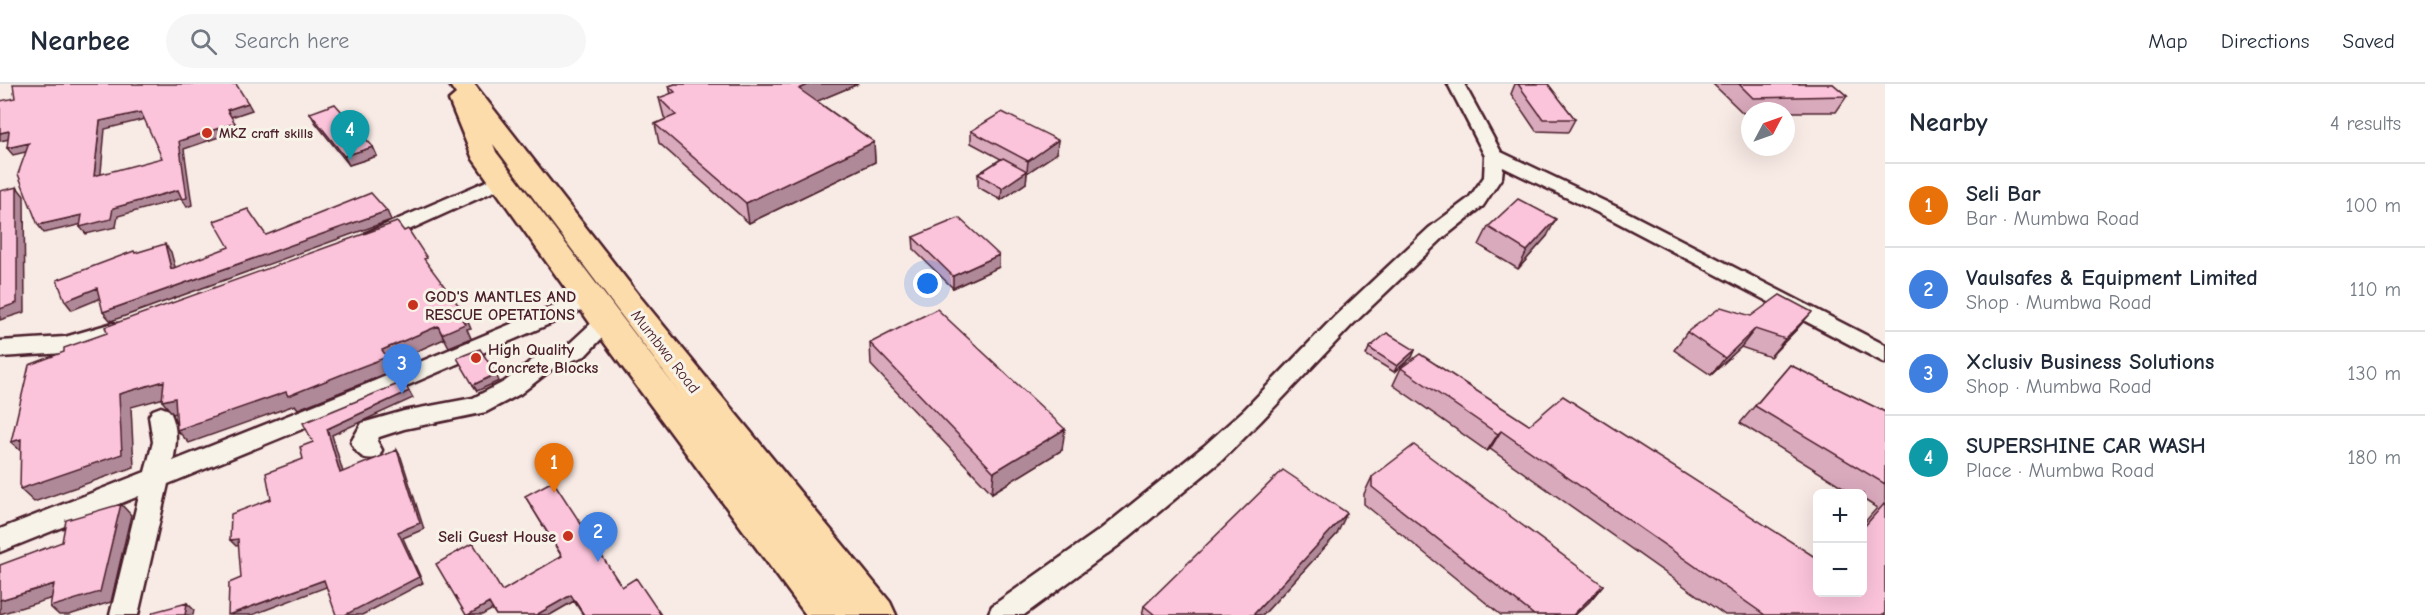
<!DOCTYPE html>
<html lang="en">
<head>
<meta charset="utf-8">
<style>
  :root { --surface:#fff; --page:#f6f6f7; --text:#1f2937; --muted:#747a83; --line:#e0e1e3; --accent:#db2777 }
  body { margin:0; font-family:"Comic Neue",sans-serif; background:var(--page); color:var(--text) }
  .controls { position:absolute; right:18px; bottom:18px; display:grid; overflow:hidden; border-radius:9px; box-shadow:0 6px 24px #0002 }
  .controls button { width:54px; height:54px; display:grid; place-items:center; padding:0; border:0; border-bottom:2px solid var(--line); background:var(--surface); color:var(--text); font:30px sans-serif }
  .compass { position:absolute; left:1741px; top:18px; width:54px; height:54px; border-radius:50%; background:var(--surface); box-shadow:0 6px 24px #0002; rotate:49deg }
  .you { position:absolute; left:928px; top:200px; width:21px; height:21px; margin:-15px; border:4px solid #fff; border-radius:50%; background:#1a73e8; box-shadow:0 0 0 9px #1a73e833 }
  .badge { display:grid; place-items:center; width:39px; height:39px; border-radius:50%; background:var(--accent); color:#fff; font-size:20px; font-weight:700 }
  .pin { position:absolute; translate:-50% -50px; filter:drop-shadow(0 2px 3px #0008) }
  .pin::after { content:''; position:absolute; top:32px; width:21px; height:18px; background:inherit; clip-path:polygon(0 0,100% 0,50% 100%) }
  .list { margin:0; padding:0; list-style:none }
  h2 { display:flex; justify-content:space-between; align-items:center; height:78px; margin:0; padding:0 24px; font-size:26px }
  h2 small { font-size:20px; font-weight:400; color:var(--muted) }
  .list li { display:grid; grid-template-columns:39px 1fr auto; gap:18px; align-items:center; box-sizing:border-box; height:84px; padding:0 24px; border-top:2px solid var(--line) }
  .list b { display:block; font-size:22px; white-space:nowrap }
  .list p { margin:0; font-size:20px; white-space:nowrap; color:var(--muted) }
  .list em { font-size:20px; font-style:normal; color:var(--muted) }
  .icon { flex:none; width:33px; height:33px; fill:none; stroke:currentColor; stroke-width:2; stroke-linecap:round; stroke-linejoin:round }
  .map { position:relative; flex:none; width:1885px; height:531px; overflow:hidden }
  header { display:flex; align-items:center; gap:36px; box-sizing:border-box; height:84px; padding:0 30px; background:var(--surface); border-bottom:2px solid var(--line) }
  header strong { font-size:28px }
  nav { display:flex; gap:33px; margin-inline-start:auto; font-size:21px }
  .search { width:420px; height:54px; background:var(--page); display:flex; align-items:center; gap:15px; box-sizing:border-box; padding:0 21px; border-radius:33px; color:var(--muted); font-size:22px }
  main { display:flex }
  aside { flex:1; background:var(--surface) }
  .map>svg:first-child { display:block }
</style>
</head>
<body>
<header>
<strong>Nearbee</strong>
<div class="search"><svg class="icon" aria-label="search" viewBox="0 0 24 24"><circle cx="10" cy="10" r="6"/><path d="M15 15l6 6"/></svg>Search here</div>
<nav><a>Map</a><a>Directions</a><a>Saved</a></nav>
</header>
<main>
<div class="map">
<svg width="1885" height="531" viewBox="0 0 1885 531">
  <rect width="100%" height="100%" fill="#f8eae5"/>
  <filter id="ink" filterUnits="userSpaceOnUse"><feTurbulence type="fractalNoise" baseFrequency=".0167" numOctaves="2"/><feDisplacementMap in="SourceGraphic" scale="12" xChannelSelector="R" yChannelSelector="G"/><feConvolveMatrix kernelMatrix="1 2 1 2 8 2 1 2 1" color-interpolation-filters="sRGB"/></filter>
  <g filter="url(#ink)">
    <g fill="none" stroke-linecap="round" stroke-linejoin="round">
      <g stroke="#4a1f2b" stroke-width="5">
        <path id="street" d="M1448,0H1464L1501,68L1623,126L1885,261V279L1609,134L1503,83L1502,93L1483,122L1443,154L1351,242L1261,337L1222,376L1119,461L1024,531H988L992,522L1101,445L1204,362L1245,325L1335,232L1429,144L1469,114L1484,93L1485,72Z
          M503,90L510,92L512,96L510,100L380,159L373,160L366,159L363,154L366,149Z
          M590,207L598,209L601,214L598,219L383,312L168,400L138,531H110L139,412L0,468V445L145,388L153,358L149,332L153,326L161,323L169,326C178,342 177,359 173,377L367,300Z
          M606,230L614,233L617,238L585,272L556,282L520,310L486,328L404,345L379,353L377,357L382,366L379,373C364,378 357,371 351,358L362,339L404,327L473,314L504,298L540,270L569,260L598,233Z
          M113,239L121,241L124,247L121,253L65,269L0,273V257L65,253Z"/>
      </g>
      <g stroke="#4a1f2b" stroke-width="5">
        <path id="primary" d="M449,0H474L641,214L890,518L896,531H806L595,246L473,75L449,16L456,10ZM493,60L681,311L496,68Z"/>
      </g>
      <use href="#street" fill="#f7f3e8" fill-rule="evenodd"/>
      <use href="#primary" fill="#fddcac" fill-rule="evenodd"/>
    </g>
    <path fill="#d9a9bc" stroke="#4a1f2b" stroke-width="1.5" d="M675,0H858L817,17L874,58L875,78L749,139L659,59L655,40L666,35L664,33L659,14L671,10L669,2Z
      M1515,0H1548L1575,35L1568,48L1536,47L1511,10Z
      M1713,0H1833L1847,12L1836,28H1786V27H1750V29H1743Z
      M310,29L373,63L377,72L349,81L315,38Z
      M971,47L1057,69L1027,89L1026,99L1001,116L978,103V90L1001,75L971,59Z
      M1488,143L1547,152L1518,185L1479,161Z
      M913,153L999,183L953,204L914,166Z
      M1751,232L1797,245L1770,273L1741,263L1711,291L1674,266L1687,248Z
      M870,259L1062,366L992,409L871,281Z
      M1369,264L1415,266L1412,273L1394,288L1366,271Z
      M1790,281L1885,328V531H1725L1490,365L1487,367L1393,301L1401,284L1529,341L1863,508V440L1877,424L1863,415V410H1854L1740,339Z
      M1372,393L1603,501L1589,518L1575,531H1501L1364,420V410Z
      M525,412L622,503L661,531H583L574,517L550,531H496L492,525L502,507L562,473Z
      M1337,450L1263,531H1142L1144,522Z"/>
    <path fill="#b08999" stroke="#4a1f2b" stroke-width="1.5" d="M810,0H858L801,24L799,5Z
      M248,19L252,26L231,33L227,26Z
      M141,28L145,35L105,45L100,99L94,92L100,37Z
      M235,39L239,46L184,65L192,121L187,123L182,115L179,57Z
      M9,47L14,54L0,57V49Z
      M1058,56L1057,69L1027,89L1026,99L1001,116L1002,104L1027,87L1028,77Z
      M874,58L875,78L749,139L746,119Z
      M29,59L34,66L13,71L7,64Z
      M373,63L377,72L349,81L344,72Z
      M17,103L24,112L25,228L0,236V225Z
      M178,106L183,114L118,132L116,143L86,150L80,143L113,124Z
      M387,127L391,136L111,237L103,228Z
      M82,131L87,139L44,149L38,141Z
      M1556,135L1547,152L1518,185L1527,167Z
      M165,160L171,168L178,194L171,185Z
      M999,171V183L953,204V192Z
      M97,204L104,213L72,226L65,217Z
      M1812,228L1797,245L1770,273L1785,255Z
      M465,230L471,244L467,245L471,254L449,263L442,250L460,232Z
      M438,242L444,255L390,279L394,286L366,298L298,325L295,321L189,359L177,346L382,266Z
      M1755,245L1741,263L1711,291L1725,274Z
      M1415,266L1412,273L1394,288L1397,282Z
      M496,290L499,297L477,307L473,301Z
      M164,297L175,311L131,323L134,383L34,418L20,405L119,310Z
      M409,307L413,314L332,351L345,395L340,389L327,345Z
      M175,314L186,327L173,330L162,317Z
      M1065,345L1062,366L992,409L994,388Z
      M1501,347L1490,365L1487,367L1498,350Z
      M21,355L25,371L11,358Z
      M397,366L401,373L424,445L403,454L423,499L362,531H345L398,448Z
      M121,420L131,431L111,518L69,531H59L50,523Z
      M1347,429L1337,450L1263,531H1253Z
      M238,455L243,461L236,462L230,456Z
      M324,496L329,502L252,531H229Z
      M54,500L66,510L0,530V516Z
      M1603,501L1589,518L1575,531H1573Z
      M571,511L574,517L550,531H536Z
      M187,519L194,526L193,531H185Z
      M489,519L493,525L482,531H468Z"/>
    <path fill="#fcc4db" stroke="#4a1f2b" stroke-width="1.5" fill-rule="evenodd" d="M13,0H236L248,19L227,26L235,39L179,57L187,114L182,115L178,106L113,124L111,135L80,143L82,131L38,141L18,90L29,59L7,64L9,47L0,49V17L15,14ZM141,28L162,74L94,92L100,37Z
      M675,0H810L799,5L874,58L746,119L655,40L676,31L659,14L675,8L669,2Z
      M1518,0H1548L1575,35H1543Z
      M1739,0H1833L1847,12L1753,14Z
      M335,20L373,63L344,72L310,29Z
      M1002,28L1058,56L1028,77L971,47Z
      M1003,74L1027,87L1002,104L978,90Z
      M17,103V219L0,225V107Z
      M371,109L387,127L103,228L97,204L65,217L57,196L134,167L135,169L165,160L171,185L229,163L214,137L248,125L266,151Z
      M1518,115L1556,135L1527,167L1488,143Z
      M959,134L999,171L953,192L913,153Z
      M397,138L404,147L408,145L427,174L424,175L465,230L460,232L465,240L442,250L438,242L382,266L387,273L358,284L288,312L286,308L177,346L175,314L162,317L164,297L119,310L122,370L20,405L21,355L11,358L29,281L64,268V264L107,249L105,243Z
      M1780,211L1812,228L1785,255L1755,245L1725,274L1687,248L1721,223L1751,232Z
      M937,225L1065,345L994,388L870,259Z
      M1387,249L1415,266L1397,282L1369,264Z
      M480,265L496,290L473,301L457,274Z
      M1420,270L1529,341L1563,312L1818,475V508H1863V444L1885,419V531H1765L1501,347L1498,350L1401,284Z
      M1790,281L1885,328V400L1755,322Z
      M403,298L409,307L327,345L340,389L397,366L420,439L398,448L419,493L345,531H336L324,496L228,531L229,499L241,494L238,455L230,456L231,430L271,415L266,389L303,375L300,363L313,358L303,339Z
      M1414,361L1603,501L1573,531H1534L1372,403V393Z
      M1283,386L1347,429L1253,531H1155L1144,522Z
      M553,397L622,503L636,494L661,531H584L571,511L536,531H496L489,519L468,531H466L436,480L473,459L502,507L562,472L525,412Z
      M121,420L100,508L50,523L54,500L0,516V481L62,458L66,436Z
      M187,519L185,531H152L153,528Z"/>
  </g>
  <g fill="#c8321e" stroke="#f7f3e8" stroke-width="2">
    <circle cx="207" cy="49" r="6"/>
    <circle cx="413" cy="221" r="6"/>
    <circle cx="476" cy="274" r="6"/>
    <circle cx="568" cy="452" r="6"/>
  </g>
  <g text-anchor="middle" stroke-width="6" stroke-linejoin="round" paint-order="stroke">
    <g font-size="14" font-weight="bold" fill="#4a1f2b" stroke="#f7f3e8" text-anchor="start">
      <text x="219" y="54">MKZ craft skills</text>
    </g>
    <g font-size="16" font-weight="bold" fill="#4a1f2b" stroke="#f7f3e8" text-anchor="start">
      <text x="425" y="218">GOD'S MANTLES AND<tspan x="425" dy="18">RESCUE OPETATIONS</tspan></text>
      <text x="488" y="271">High Quality<tspan x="488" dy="18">Concrete Blocks</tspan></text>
      <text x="556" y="458" text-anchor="end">Seli Guest House</text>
    </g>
    <g font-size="16" fill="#4a1f2b" stroke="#f7f3e8">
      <text transform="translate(666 267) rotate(52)" y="6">Mumbwa Road</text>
    </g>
  </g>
</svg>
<div class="controls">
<button>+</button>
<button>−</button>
</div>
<svg class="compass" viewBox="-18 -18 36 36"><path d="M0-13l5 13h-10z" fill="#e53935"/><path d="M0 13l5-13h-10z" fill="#747a83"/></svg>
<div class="you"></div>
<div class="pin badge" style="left:554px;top:409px;background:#e8710a">1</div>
<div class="pin badge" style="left:598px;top:478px;background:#3f7fe0">2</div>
<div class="pin badge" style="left:402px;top:310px;background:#3f7fe0">3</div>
<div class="pin badge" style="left:350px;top:76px;background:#0f9aa8">4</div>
</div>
<aside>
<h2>Nearby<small>4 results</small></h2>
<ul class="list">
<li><span class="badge" style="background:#e8710a">1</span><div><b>Seli Bar</b><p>Bar · Mumbwa Road</p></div><em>100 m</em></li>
<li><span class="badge" style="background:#3f7fe0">2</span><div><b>Vaulsafes &amp; Equipment Limited</b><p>Shop · Mumbwa Road</p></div><em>110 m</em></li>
<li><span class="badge" style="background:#3f7fe0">3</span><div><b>Xclusiv Business Solutions</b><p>Shop · Mumbwa Road</p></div><em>130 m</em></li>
<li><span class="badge" style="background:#0f9aa8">4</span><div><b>SUPERSHINE CAR WASH</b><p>Place · Mumbwa Road</p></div><em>180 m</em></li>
</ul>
</aside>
</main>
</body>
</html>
